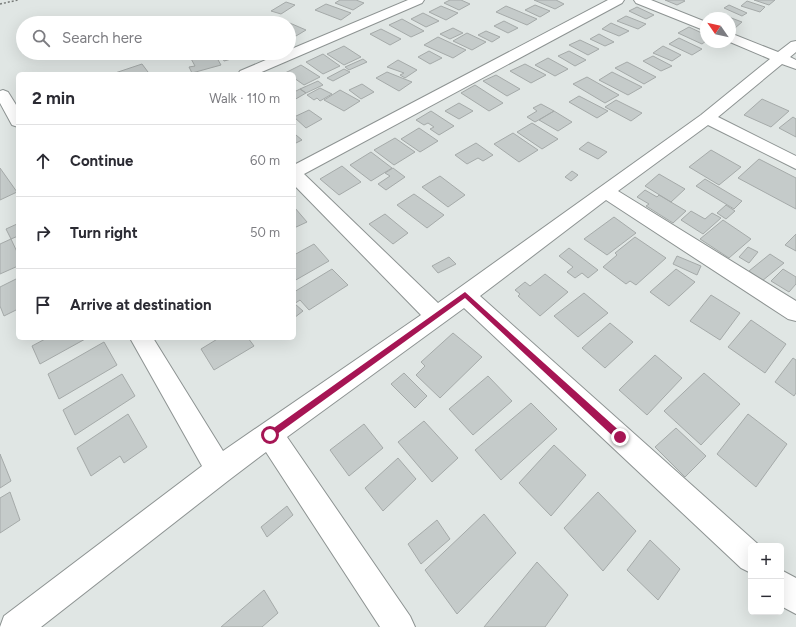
<!DOCTYPE html>
<html lang="en">
<head>
<meta charset="utf-8">
<style>
  :root { --surface:#fff; --page:#f2f2f3; --text:#2b2b33; --muted:#7c7c81; --line:#e1e1e2 }
  body { margin:0; font-family:Figtree,sans-serif; background:var(--page); color:var(--text) }
  .controls { position:absolute; right:12px; bottom:12px; display:grid; overflow:hidden; border-radius:6px; box-shadow:0 4px 16px #0002 }
  .controls button { width:36px; height:36px; display:grid; place-items:center; padding:0; border:0; border-bottom:1px solid var(--line); background:var(--surface); color:var(--text); font:20px sans-serif }
  .compass { position:absolute; left:700px; top:12px; width:36px; height:36px; border-radius:50%; background:var(--surface); box-shadow:0 4px 16px #0002; rotate:304deg }
  .stop { position:absolute; width:12px; height:12px; margin:-9px; border:3px solid #a61554; border-radius:50%; background:#fff }
  .stop.end { background:#a61554; border-color:#fff; box-shadow:0 1px 4px #0008 }
  .list { margin:0; padding:0; list-style:none }
  h2 { display:flex; justify-content:space-between; align-items:center; height:52px; margin:0; padding:0 16px; font-size:17px }
  h2 small { font-size:13px; font-weight:400; color:var(--muted) }
  .list li { display:grid; grid-template-columns:26px 1fr auto; gap:12px; align-items:center; box-sizing:border-box; height:72px; padding:0 16px; border-top:1px solid var(--line) }
  .list b { display:block; font-size:15px; white-space:nowrap }
  .list em { font-size:13px; font-style:normal; color:var(--muted) }
  .icon { flex:none; width:22px; height:22px; fill:none; stroke:currentColor; stroke-width:2; stroke-linecap:round; stroke-linejoin:round }
  .map { position:relative; flex:none; width:796px; height:627px; overflow:hidden }
  .search { position:absolute; background:var(--surface); box-shadow:0 4px 16px #0002; left:16px; top:16px; width:280px; height:44px; display:flex; align-items:center; gap:10px; box-sizing:border-box; padding:0 14px; border-radius:22px; color:var(--muted); font-size:15px }
  .panel { position:absolute; background:var(--surface); box-shadow:0 4px 16px #0002; left:16px; top:72px; width:280px; height:268px; border-radius:6px }
  .map>svg:first-child { display:block }
</style>
</head>
<body>
<div class="map">
<svg width="796" height="627" viewBox="0 0 796 627">
  <rect width="100%" height="100%" fill="#e0e6e4"/>
  <path fill="#c5cbca" stroke="#a5aaa9" d="M340,0H356L364,3L353,10L335,3Z
    M450,0H461L470,4L459,10L444,3Z
    M534,0H556L564,4L555,9Z
    M665,0H683L685,1L677,5Z
    M754,0H775L769,5Z
    M747,1L765,7L760,12L741,6Z
    M286,2L295,5L281,14L271,11Z
    M326,4L351,13L341,20L315,10Z
    M535,5L550,11L540,17L525,10Z
    M729,5L747,13L742,16L724,8Z
    M441,6L458,13L446,20L429,12Z
    M506,6L537,19L527,25L496,12Z
    M637,7L654,15L646,19L629,11Z
    M423,13L439,21L426,27L411,19Z
    M718,13L742,22L735,28L730,26V18H711Z
    M626,16L646,24L638,29L617,21Z
    M402,19L424,31L411,37L389,25Z
    M285,21L306,30L296,36L289,33V23H282Z
    M504,21L518,28L508,33L494,26Z
    M611,23L629,31L619,36L602,29Z
    M689,27L706,35V41L702,44L678,33Z
    M453,28L463,33L450,39L440,34Z
    M381,29L401,39L390,45L370,34Z
    M486,31L500,37L492,42L478,35Z
    M467,33L486,42L472,50L453,41Z
    M599,34L614,42L605,46L590,39Z
    M438,37L466,50L453,58L424,45Z
    M679,38L702,49L692,55L669,44Z
    M580,40L599,49L588,55L569,45Z
    M344,46L361,57L344,65L327,54Z
    M663,46L681,55L672,61L653,53Z
    M429,51L442,58L430,64L418,57Z
    M569,51L586,60L575,66L558,56Z
    M198,53H214L221,65L192,73L189,67L195,66L189,55Z
    M220,53H244L246,55L224,61Z
    M323,54L340,66L323,74L306,62Z
    M653,56L672,66L661,71L643,61Z
    M548,58L568,69L555,76L535,65Z
    M363,59L367,62L349,70L345,67Z
    M398,60L417,70L405,78L400,75L404,73L387,67Z
    M627,62L656,77L644,84L615,68Z
    M142,64L148,72L143,74L115,73Z
    M525,64L546,75L531,83L510,71Z
    M301,65L320,77L304,85L294,78V74L285,73Z
    M344,69L350,72L333,81L327,78Z
    M387,72L412,82L399,91L376,78Z
    M612,72L642,87L628,95L599,80Z
    M496,75L520,89L507,96L483,81Z
    M587,77L619,95L605,103L573,84Z
    M318,81L323,85L306,93L300,89Z
    M362,84L374,92L361,99L349,90Z
    M475,85L503,103L489,111L461,93Z
    M320,88L332,94L320,101L317,98L314,100L307,95Z
    M300,89L306,93L294,100V92Z
    M340,90L360,101L344,111L324,100Z
    M579,96L608,111L597,118L569,102Z
    M762,99L789,111L771,127L744,115Z
    M616,100L642,113L631,121L605,107Z
    M459,103L473,111L459,119L445,111Z
    M541,104L554,111L535,122L527,117L537,111L533,108Z
    M309,110L322,119L306,128L294,117Z
    M431,111L454,126L439,135L430,129L434,127L428,123L424,125L416,120Z
    M554,111L572,122L558,131L539,120Z
    M793,117L796,119V137L779,128Z
    M532,123L558,139L542,149L517,132Z
    M419,128L438,141L420,152L401,139Z
    M513,133L538,150L519,162L494,144Z
    M294,135H296L302,140L294,144Z
    M395,138L415,152L394,165L374,150Z
    M588,142L607,152L598,159L579,149Z
    M476,143L493,155L483,161L478,158L467,164L455,155Z
    M711,150L741,167L719,185L689,167Z
    M371,152L392,168L371,181L350,165Z
    M759,159L796,178V209L738,178Z
    M342,166L361,182L339,195L320,179Z
    M0,168L17,192L0,200Z
    M393,168L405,177L386,190L378,184L390,176L385,173Z
    M572,171L578,175L571,181L565,177Z
    M659,174L685,189L671,202L645,186Z
    M440,176L465,195L448,207L422,187Z
    M705,179L742,201L734,209L696,186Z
    M645,190L657,197L659,195L686,211L673,223L646,206L649,204L637,197Z
    M414,194L444,215L427,228L397,205Z
    M726,205L735,211L726,219L717,213Z
    M294,208H295L307,222L294,228Z
    M691,211L705,219L712,213L721,218L703,234L681,220Z
    M385,214L408,233L393,244L369,224Z
    M614,217L636,233L607,255L584,239Z
    M723,220L751,239L729,258L700,239Z
    M17,224L18,236L11,239L6,229Z
    M796,234V251L785,245Z
    M635,237L666,258L636,285L630,281L626,284L603,267L617,255L615,253Z
    M11,239L18,254V266L0,274V244Z
    M314,244L329,261L294,281V255Z
    M748,247L758,252L749,263L739,257Z
    M569,248L598,270L588,278L582,273L575,278L567,272L573,267L559,256Z
    M770,254L784,263L762,281L749,271Z
    M677,256L701,266L697,275L673,264Z
    M449,257L456,264L438,273L432,266Z
    M332,269L348,285L309,310L300,300L294,304V292Z
    M676,269L695,282L669,306L650,292Z
    M783,269L796,277V284L789,292L771,281Z
    M545,274L568,292L540,316L518,296L520,294L515,290L525,282L530,286Z
    M18,278V309L4,316L0,306V287Z
    M584,293L608,313L578,337L554,316Z
    M711,295L740,313L720,340L690,321Z
    M295,304L303,311L294,318V305Z
    M751,320L786,344L765,373L728,347Z
    M610,323L633,342L605,368L582,348Z
    M453,333L482,357L440,398L416,375L425,366L421,362Z
    M47,338H87L40,364L32,346Z
    M219,338H248L254,346L214,370L201,349Z
    M104,342L117,365L59,399L48,374Z
    M655,355L682,378L647,415L619,390Z
    M793,358L796,360V393L794,396L775,382Z
    M404,373L427,396L415,408L391,384Z
    M704,373L740,404L701,445L664,411Z
    M122,374L135,396L75,435L63,410Z
    M488,376L512,401L473,435L449,409Z
    M531,403L557,429L501,480L475,450Z
    M128,414L147,447L124,463L120,456L91,476L77,448Z
    M748,414L787,444L756,487L717,454Z
    M424,421L458,458L432,482L398,442Z
    M364,424L383,448L349,476L330,450Z
    M676,428L706,456L685,477L655,447Z
    M554,445L586,475L551,516L519,483Z
    M0,454L11,481L0,488Z
    M398,458L416,479L383,511L365,488Z
    M10,492L20,520L0,533V498Z
    M598,492L636,531L603,571L564,528Z
    M287,506L293,515L267,537L261,527Z
    M484,514L516,553L457,614L425,570Z
    M437,520L450,539L421,564L408,544Z
    M650,540L680,569L658,600L627,570Z
    M537,562L568,595L545,627H484Z
    M264,590L278,613L262,627H221Z"/>
  <g fill="none" stroke-linecap="round" stroke-linejoin="round">
    <g stroke="#8d9392" stroke-width="2">
      <path id="minor" d="M408,0H424L422,3L257,74H238L240,71L282,53H289V50Z
        M608,0H624L622,3L304,174L438,303L701,115L770,59L730,42V33L778,52L791,42L796,41V52L790,57L796,60V69L782,64L718,117L796,156V169L708,125L618,191L796,301V321L788,319L606,200L480,296L760,546H751V573L741,568L464,308L287,437L410,616L415,627H380L266,452L229,480L41,627H0L4,616L202,466L130,338H153L223,451L421,315L294,185V165Z
        M634,0H651L706,22V31L636,3Z
        M3,90L8,92L18,108V127L12,125L0,103V91Z
        M781,570L796,578V614L781,606Z"/>
    </g>
    <path stroke="#777b79" stroke-width="1.5" stroke-dasharray="2 2" stroke-linecap="butt" d="M0,4L18,0"/>
    <use href="#minor" fill="#fff" fill-rule="evenodd"/>
  </g>
  <path fill="#a61554" d="M465,292L623,434V440H617L465,298L273,437H268V432Z"/>
</svg>
<div class="controls">
<button>+</button>
<button>−</button>
</div>
<svg class="compass" viewBox="-18 -18 36 36"><path d="M0-13l5 13h-10z" fill="#e53935"/><path d="M0 13l5-13h-10z" fill="#7c7c81"/></svg>
<div class="stop" style="left:270px;top:435px"></div>
<div class="stop end" style="left:620px;top:437px"></div>
<div class="search"><svg class="icon" aria-label="search" viewBox="0 0 24 24"><circle cx="10" cy="10" r="6"/><path d="M15 15l6 6"/></svg>Search here</div>
<section class="panel">
<h2>2 min<small>Walk · 110 m</small></h2>
<ul class="list">
<li><svg class="icon" aria-label="ahead" viewBox="0 0 24 24"><path d="M12 20V5M6 11l6-6 6 6"/></svg><div><b>Continue</b></div><em>60 m</em></li>
<li><svg class="icon" aria-label="right" viewBox="0 0 24 24"><path d="M7 20v-9h11M14 6l5 5-5 5"/></svg><div><b>Turn right</b></div><em>50 m</em></li>
<li><svg class="icon" aria-label="arrive" viewBox="0 0 24 24"><path d="M6 21V4h12l-3 4 3 4H6"/></svg><div><b>Arrive at destination</b></div></li>
</ul>
</section>
</div>
</body>
</html>
